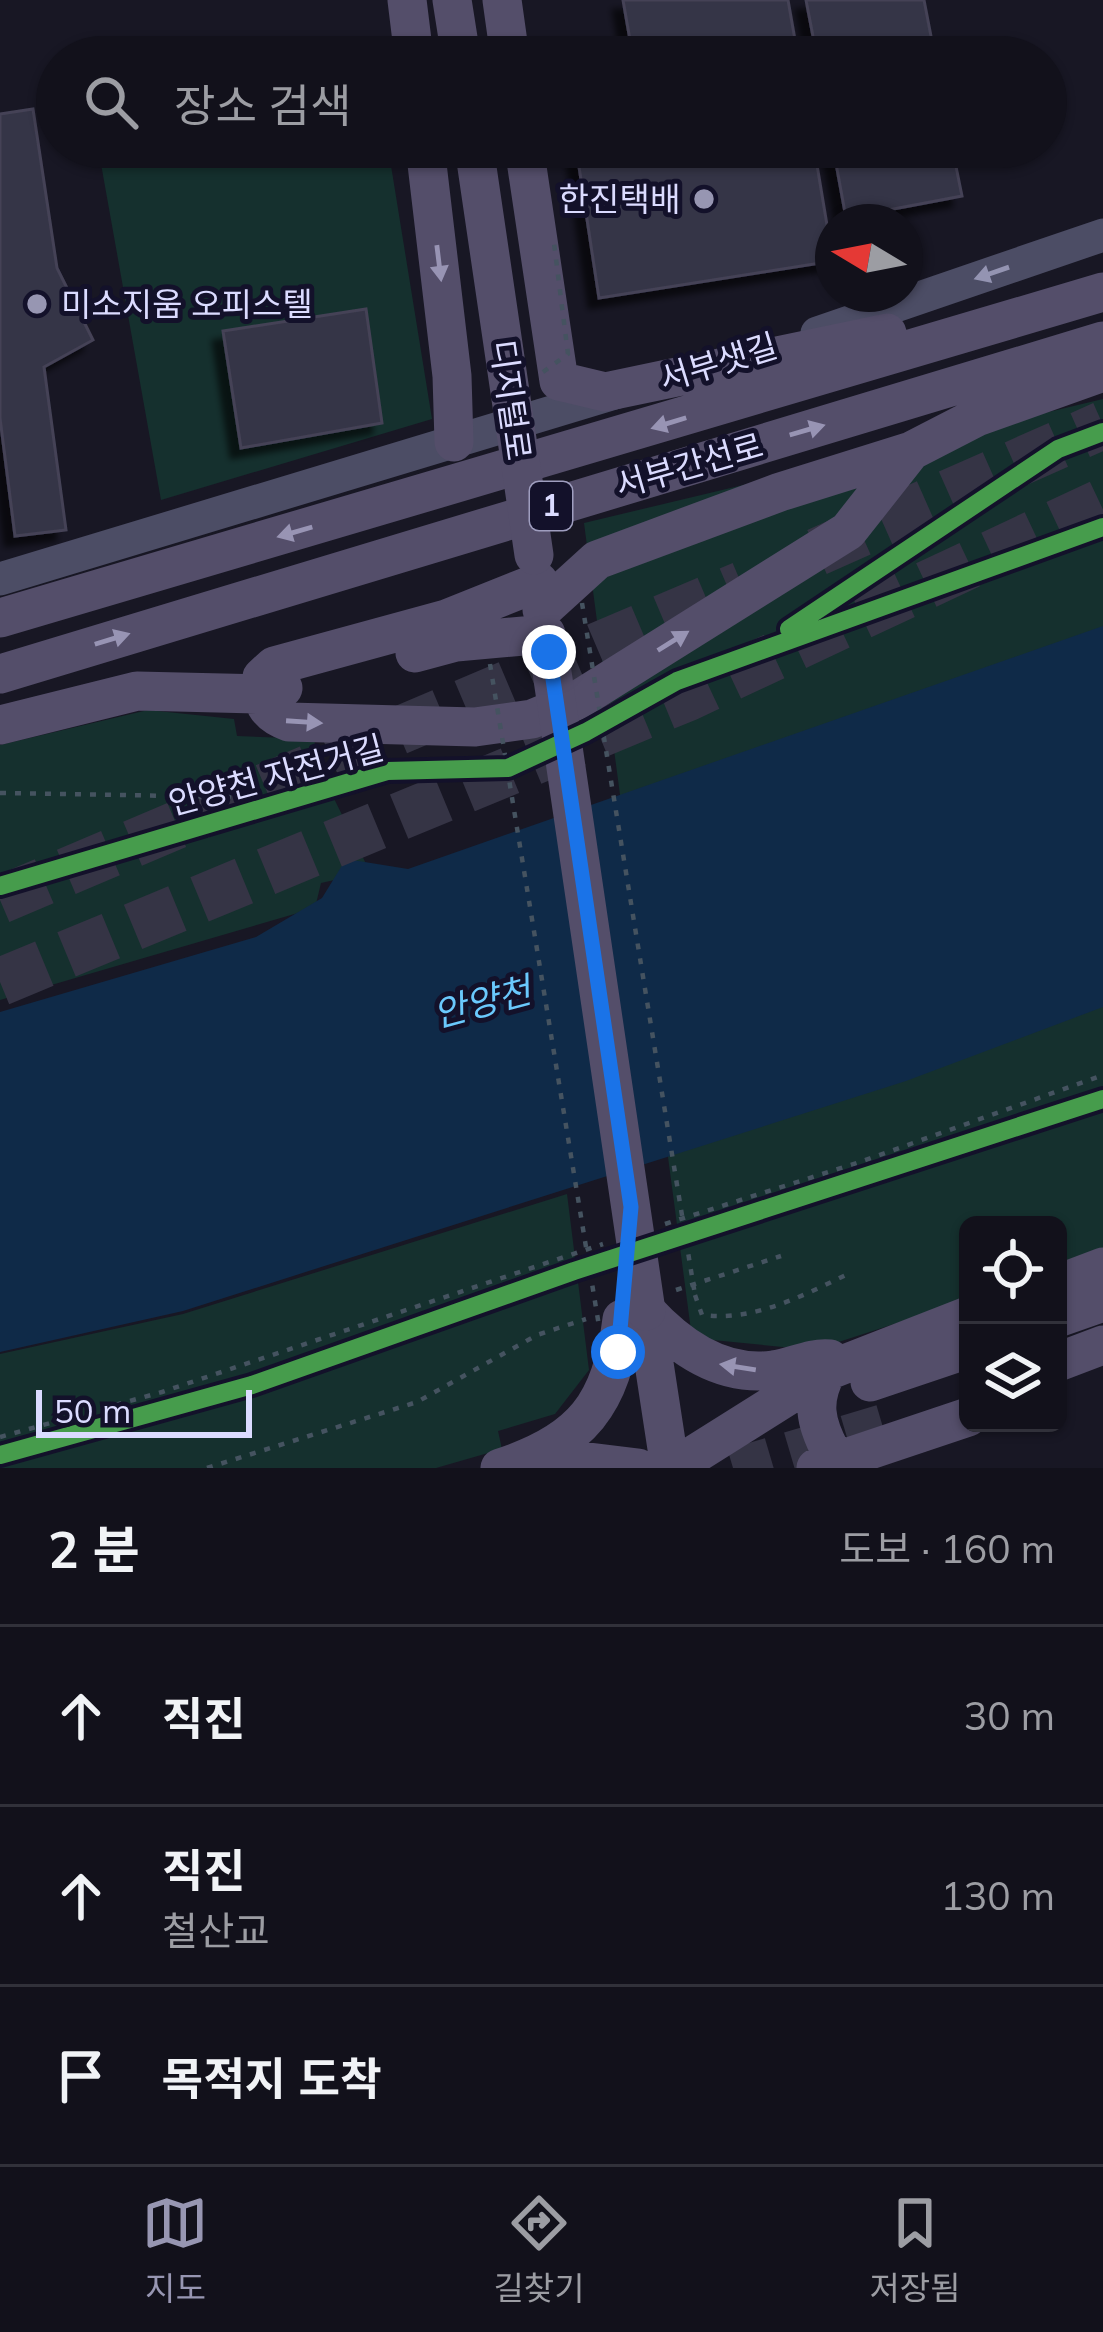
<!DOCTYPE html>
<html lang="ko">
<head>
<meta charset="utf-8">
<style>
  :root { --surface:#12111b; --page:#1b1a24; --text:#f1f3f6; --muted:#9c9da3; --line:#31313a; --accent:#9796b2 }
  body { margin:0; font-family:Mulish,"Noto Sans KR",sans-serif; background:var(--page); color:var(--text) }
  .controls { position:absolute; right:36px; bottom:36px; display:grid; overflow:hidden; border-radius:18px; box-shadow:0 3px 9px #0004 }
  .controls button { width:108px; height:108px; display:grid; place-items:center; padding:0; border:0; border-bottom:3px solid var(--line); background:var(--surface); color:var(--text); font:60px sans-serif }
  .compass { position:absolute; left:815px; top:204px; width:108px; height:108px; border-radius:50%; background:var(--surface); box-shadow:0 3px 9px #0004; rotate:280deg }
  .scale { position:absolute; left:36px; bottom:30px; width:216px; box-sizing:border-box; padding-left:12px; border:6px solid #dbdbff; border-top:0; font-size:33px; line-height:42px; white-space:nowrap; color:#dbdbff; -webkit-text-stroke:9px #13112a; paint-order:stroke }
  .stop { position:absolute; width:36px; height:36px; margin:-27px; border:9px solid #1a73e8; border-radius:50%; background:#fff }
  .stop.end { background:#1a73e8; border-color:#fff; box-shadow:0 3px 12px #0008 }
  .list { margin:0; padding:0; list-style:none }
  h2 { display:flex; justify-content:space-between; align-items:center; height:156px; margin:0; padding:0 48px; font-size:51px }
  h2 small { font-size:39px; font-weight:400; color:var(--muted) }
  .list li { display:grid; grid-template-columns:78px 1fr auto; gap:36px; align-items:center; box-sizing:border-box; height:180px; padding:0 48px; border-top:3px solid var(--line) }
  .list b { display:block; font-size:45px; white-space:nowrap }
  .list p { margin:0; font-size:39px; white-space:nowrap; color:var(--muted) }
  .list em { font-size:39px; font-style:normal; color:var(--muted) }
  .icon { flex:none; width:66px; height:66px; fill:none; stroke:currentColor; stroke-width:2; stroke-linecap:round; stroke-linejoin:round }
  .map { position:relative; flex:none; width:1103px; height:1468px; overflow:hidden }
  .search { position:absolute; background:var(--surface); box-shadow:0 3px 9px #0004; left:36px; right:36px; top:36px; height:132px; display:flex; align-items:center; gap:30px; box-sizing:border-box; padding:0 42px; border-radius:66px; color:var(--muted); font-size:45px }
  .sheet { height:696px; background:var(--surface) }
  nav { display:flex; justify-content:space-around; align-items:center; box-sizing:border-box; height:168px; border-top:3px solid var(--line); background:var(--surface); font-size:33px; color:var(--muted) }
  nav a { display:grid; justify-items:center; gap:6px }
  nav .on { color:var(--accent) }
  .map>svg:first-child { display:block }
</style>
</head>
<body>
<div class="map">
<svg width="1103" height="1468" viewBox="0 0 1103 1468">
  <defs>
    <filter id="shadow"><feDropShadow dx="-10" dy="10" stdDeviation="3" flood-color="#0009"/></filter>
  </defs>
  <rect width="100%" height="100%" fill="#181724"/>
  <path fill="#15302e" d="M98,147H388L432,419L161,500Z
    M1103,399V1257L1058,1271V1225H968V1300L814,1350L692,1338L584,523Z
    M148,710L234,719L237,736L314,739L320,770L370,872L321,883L315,908L0,1000V745Z
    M567,1194L589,1370L555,1414L498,1431L502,1449L436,1468H0V1354L183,1314Z"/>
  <path fill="#0f2a48" d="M1103,626V1007L906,1081L183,1311L0,1352V1012L256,937L322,898L346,859L408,869Z"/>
  <path fill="#363546" stroke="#444257" stroke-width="3" filter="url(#shadow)" d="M623,0H788L798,57H633Z
    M806,0H924L935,57H817Z
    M33,109L57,268L93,340L44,367L66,530L15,536L0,418V114Z
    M576,147H814L833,261L599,298Z
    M833,147H952L962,196L846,218Z
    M366,309L382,423L241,448L223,331Z"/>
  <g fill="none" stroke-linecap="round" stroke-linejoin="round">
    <path stroke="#353445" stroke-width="39" stroke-dasharray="39 20" stroke-linecap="butt" d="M733,1468L882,1424"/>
    <path stroke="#353445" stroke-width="48" stroke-dasharray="48 24" stroke-linecap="butt" d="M817,552L1103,425
      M0,900L742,585
      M0,982L688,697L1103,502"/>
    <path stroke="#455360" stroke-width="4.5" stroke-dasharray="6 9" stroke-linecap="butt" d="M1058,449L1103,432
      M0,793L297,798
      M665,1224L860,1162L1103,1075
      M676,1290L781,1256
      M695,1295L702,1315C754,1322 804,1295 850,1273
      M0,1437L162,1392L603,1244
      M207,1468L417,1402L537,1335L586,1319"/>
    <path stroke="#4c4d65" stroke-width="33" d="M817,333L1103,235
      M0,579L618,392"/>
    <path stroke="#544e6a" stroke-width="39" d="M407,0L414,57
      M452,0L461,57
      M502,0L510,57
      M425,147L452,376L454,442
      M524,147L559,381L605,392L887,333
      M539,582L446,619L274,666L262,677C260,701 266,714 289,722L475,727L532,719L578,700L848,531L911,451
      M542,610L597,560L780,492L911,451L977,417L1103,372
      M0,618L1103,292
      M415,653L456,642L546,634
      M0,674L1103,341
      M0,725L137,691L261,694L283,688
      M1058,1284L1103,1267
      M646,1311C679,1347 721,1377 773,1370C793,1368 809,1357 830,1359
      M646,1311L670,1468
      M1058,1318L1103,1302
      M1058,1362L1103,1345
      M827,1371C811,1401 815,1422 831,1452L846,1459
      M870,1382L968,1349
      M540,1456L638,1468
      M500,1468C582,1442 612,1404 622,1319
      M673,1468L827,1371L968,1316
      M816,1468L968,1417"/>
    <path stroke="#455360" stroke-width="4.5" stroke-dasharray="6 9" stroke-linecap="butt" d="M543,372L568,354L554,243
      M582,603L695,1295
      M490,664L599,1326"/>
    <path stroke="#544e6a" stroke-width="39" d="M474,147L534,555
      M549,652L646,1311"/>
    <g stroke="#13112a" stroke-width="26">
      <path id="cycleway" d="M789,629L1058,449L1103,432
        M0,886L387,771L508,768L586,732L677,681L1103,527
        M0,1455L252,1385L574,1271L1103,1099"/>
    </g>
    <use href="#cycleway" stroke="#469c4c" stroke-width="18"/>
  </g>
  <defs><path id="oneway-solid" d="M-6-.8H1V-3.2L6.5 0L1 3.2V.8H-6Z" transform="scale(3)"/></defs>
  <g fill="#9894b4">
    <use href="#oneway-solid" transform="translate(439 263) rotate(83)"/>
    <use href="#oneway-solid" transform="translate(669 423) rotate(163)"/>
    <use href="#oneway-solid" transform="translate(807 430) rotate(-16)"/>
    <use href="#oneway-solid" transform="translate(295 532) rotate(164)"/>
    <use href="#oneway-solid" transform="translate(112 639) rotate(-17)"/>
    <use href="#oneway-solid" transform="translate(673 641) rotate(-32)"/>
    <use href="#oneway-solid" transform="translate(304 722) rotate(4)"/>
    <use href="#oneway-solid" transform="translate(738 1367) rotate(-171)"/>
  </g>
  <use fill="#9494b2" href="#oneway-solid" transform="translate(992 273) rotate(161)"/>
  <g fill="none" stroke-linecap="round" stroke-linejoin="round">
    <path stroke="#1a73e8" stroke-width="15" d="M549,652L631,1207L618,1352"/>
  </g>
  <g fill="#9796b2" stroke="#13112a" stroke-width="4.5">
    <circle cx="704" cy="199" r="12"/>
    <circle cx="37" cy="304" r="12"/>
  </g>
  <g text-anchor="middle" stroke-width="10" stroke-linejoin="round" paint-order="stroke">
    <rect fill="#13112a" stroke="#9f9ebf" stroke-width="3" x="530" y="482" width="42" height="48" rx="9"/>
    <g font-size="30" font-weight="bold" fill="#dbdbff">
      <text x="551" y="516">1</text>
    </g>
    <g font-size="33" fill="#dbdbff" stroke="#13112a" text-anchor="end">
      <text x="680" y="211">한진택배</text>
      <text x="61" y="316" text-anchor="start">미소지움 오피스텔</text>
    </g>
    <g font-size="33" fill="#dbdbff" stroke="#13112a">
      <text transform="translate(718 362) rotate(-17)" y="12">서부샛길</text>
      <text transform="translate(511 400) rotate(82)" y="12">디지털로</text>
      <text transform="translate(689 465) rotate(-16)" y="12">서부간선로</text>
      <text transform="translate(276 775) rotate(-15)" y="12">안양천 자전거길</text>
    </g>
    <g font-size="36" font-style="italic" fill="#6ac9fd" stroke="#13112a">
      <text transform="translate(482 1002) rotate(-15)" y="13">안양천</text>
    </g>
  </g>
</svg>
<div class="controls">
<button><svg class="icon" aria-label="locate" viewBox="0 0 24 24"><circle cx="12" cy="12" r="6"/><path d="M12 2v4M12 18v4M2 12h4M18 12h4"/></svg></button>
<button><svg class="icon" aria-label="layers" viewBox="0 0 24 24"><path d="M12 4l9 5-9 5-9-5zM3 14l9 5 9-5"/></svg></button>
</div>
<svg class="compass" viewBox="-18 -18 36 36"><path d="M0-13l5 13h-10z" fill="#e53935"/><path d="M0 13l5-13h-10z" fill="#9c9da3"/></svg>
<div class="scale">50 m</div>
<div class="stop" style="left:618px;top:1352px"></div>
<div class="stop end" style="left:549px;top:652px"></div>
<div class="search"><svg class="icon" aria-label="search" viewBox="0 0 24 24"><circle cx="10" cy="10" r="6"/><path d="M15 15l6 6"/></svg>장소 검색</div>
</div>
<section class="sheet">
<h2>2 분<small>도보 · 160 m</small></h2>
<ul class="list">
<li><svg class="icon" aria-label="ahead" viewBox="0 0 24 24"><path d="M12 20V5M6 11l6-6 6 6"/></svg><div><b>직진</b></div><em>30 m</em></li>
<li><svg class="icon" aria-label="ahead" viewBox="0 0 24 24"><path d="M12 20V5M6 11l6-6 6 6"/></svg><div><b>직진</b><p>철산교</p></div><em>130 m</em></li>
<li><svg class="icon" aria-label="arrive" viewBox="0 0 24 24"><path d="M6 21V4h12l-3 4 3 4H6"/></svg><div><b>목적지 도착</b></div></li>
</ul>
</section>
<nav>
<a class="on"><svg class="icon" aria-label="map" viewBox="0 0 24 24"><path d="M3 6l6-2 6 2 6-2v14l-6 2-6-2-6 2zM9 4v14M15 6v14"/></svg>지도</a>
<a><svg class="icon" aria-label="directions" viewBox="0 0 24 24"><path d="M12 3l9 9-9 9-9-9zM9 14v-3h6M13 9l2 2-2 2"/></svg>길찾기</a>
<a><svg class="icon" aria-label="saved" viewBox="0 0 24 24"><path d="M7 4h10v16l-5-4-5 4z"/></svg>저장됨</a>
</nav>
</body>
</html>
